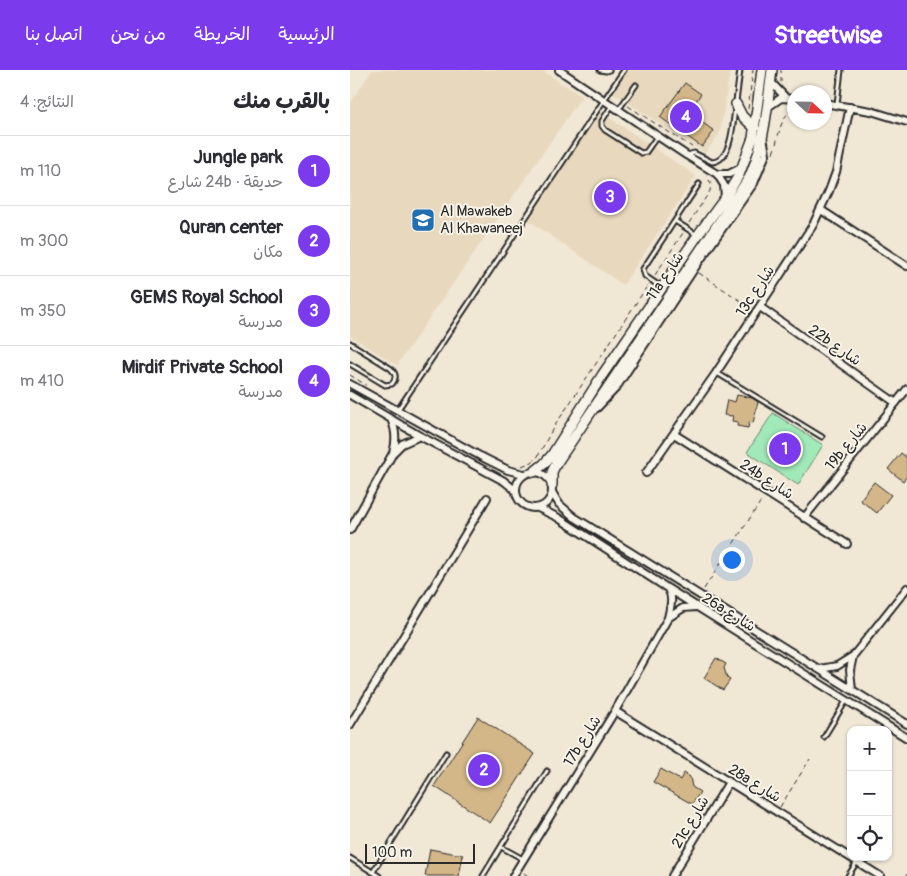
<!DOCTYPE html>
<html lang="ar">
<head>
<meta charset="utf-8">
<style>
  :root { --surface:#fff; --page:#f7f7f7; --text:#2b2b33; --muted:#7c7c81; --line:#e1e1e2; --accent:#7c3aed }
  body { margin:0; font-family:Pangolin,"Playpen Sans Arabic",sans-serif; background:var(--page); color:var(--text); direction:rtl }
  .controls { position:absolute; right:15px; bottom:15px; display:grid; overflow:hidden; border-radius:10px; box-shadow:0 1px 4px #0004 }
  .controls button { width:45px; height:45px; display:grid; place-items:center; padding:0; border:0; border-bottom:1px solid var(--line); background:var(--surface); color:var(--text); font:25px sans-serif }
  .compass { position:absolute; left:437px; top:15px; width:45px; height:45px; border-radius:50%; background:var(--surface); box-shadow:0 1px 4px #0004; rotate:112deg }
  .scale { position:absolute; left:15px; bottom:12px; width:110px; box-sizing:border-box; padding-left:5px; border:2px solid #2b2b2b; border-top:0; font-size:14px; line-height:18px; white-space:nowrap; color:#2b2b2b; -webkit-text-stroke:4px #f7f3e8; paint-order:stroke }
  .you { position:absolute; left:381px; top:489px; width:18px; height:18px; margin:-12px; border:4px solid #fff; border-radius:50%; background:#1a73e8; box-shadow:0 0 0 8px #1a73e833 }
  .badge { display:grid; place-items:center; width:32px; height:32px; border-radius:50%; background:var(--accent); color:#fff; font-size:16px; font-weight:700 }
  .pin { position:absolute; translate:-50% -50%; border:2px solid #fff; box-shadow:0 1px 5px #0006 }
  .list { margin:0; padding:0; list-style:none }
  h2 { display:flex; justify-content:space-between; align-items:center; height:65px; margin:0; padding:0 20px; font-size:21px }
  h2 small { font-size:16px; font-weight:400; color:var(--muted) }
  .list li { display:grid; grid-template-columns:32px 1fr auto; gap:15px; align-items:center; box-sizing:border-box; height:70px; padding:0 20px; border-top:1px solid var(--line) }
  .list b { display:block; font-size:19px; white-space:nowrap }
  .list p { margin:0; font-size:16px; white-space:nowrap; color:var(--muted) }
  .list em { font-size:16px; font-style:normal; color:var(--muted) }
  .icon { flex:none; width:28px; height:28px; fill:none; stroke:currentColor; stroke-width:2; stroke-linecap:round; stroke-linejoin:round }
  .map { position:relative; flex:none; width:557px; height:806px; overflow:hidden; direction:ltr }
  header { display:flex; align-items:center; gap:30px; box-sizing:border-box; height:70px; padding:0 25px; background:var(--accent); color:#fff }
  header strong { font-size:24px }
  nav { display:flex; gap:28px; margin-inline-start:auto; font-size:18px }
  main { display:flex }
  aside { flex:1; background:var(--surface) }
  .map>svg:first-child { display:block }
</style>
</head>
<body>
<header>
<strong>Streetwise</strong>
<nav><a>الرئيسية</a><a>الخريطة</a><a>من نحن</a><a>اتصل بنا</a></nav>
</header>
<main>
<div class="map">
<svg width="557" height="806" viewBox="0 0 557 806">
  <rect width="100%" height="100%" fill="#f0e7d5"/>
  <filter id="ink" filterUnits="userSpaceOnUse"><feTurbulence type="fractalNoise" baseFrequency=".02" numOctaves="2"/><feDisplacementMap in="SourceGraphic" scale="10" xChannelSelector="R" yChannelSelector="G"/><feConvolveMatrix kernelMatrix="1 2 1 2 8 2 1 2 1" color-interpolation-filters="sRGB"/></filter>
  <g filter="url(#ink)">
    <path fill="#e8d9be" d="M22,0H191L232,26L47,295L0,266V34Z
      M278,0H380L370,63L355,83L263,23Z
      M248,40L346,106L273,215L175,148Z"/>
    <path fill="#a1e9b8" stroke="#668a72" d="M423,343L473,375L448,415L397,382Z"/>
    <path fill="#d4b789" stroke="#2b2b2b" d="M335,13L351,24L338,42L364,61L352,77L310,47Z
      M387,325L402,328L408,332L403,353L399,352L398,358L387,356L388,352L382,351L383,346L374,345L377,330L385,332Z
      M551,383L557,388V406L553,411L538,399Z
      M524,412L541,425L527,443L510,430Z
      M366,588L376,594L374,598L377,608L380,610L373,620L354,608Z
      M128,647L185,684L140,753L84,716Z
      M311,699L330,710L334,703L340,707L342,717L350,722L342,734L303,712Z
      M80,779L113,785L109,806H75Z"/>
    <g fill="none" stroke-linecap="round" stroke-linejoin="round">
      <g stroke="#2b2b2b" stroke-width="7">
        <path id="lane" d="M250,0L256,1L259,0
          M386,32L390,0
          M487,34L491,0
          M262,35L252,51V56L255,60L291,83L296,82L308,65
          M269,39L286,15
          M337,85L344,83L362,92C382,91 383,52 385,38
          M325,151L347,165
          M311,217L295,206L293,199L349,114
          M0,273L40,298C46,303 47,308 42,314L35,315L0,294
          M367,303L472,367
          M47,341L274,0
          M474,667L496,631
          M151,777L173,789
          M0,788L29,806
          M23,802L96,683
          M133,806L197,701
          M498,806L507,792"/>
      </g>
      <g stroke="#2b2b2b" stroke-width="10">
        <path id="street" d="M209,0L336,85L367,104L374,115L375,127
          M421,12L435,27
          M474,33L521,41L557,52
          M418,37L431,28L444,29
          M367,104H379L391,98
          M471,140L557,196
          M410,237L546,333
          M0,314L130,386L158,400L174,404
          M0,325L70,366L154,411L165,420
          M247,338L266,318L344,199L404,113L416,84L413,67
          M324,364L497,474
          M44,382L52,374L70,366
          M166 420a18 18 0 1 1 36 0a18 18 0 1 1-36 0Z
          M296,403L366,303L463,155L479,121L486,102L500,37
          M202,422L209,434L224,447L557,654
          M188,438L207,447L317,518L557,668
          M454,448L557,319
          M0,460L43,383C47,370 46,360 41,349
          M318,548L333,538L346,537
          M470,599L487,596L503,586L557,518
          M502,620L500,600L503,586
          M265,641L530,806
          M0,655L137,428
          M163,806L265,641L318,548C320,537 324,529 318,519
          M322,806L379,712"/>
      </g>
      <g stroke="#2b2b2b" stroke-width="12">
        <path id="secondary" d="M386,34L392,46L405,58
          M184,402L194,394L202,385L253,304L348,165L375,128L389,105L403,68L412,0
          M202,415V402L206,394L399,108C415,73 417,37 422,0"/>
      </g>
      <path stroke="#2b2b2b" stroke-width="1" stroke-dasharray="5 4" stroke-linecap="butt" d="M431,12V0
        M278,36L342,77
        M398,39L403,0
        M423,83C430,66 428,49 444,38
        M339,153L360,121L361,114L357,106
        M349,203L400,237L403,233
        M305,205L333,163
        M0,305L16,315
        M172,396L182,392L187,388L202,360L298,215
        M354,519L413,428
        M430,737L460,689
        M174,803L178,806
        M556,806L557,804"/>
      <use href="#lane" stroke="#f7f3e8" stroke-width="3"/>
      <use href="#street" stroke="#f7f3e8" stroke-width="6"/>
      <use href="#secondary" stroke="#f7f3e8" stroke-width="9"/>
    </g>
  </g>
  <defs>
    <g id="school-square" transform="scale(1.25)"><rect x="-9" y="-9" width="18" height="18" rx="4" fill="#1f6fb2" stroke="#f7f3e8"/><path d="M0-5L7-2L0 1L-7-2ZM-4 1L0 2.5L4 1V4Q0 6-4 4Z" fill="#fff"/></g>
  </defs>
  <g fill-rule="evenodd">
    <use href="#school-square" x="73" y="150"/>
  </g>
  <g text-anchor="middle" stroke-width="4" stroke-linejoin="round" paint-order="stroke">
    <g font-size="15" fill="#2b2b2b" stroke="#f7f3e8" text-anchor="start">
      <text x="90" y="146">Al Mawakeb<tspan x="90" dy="17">Al Khawaneej</tspan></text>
    </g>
    <g font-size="15" fill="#2b2b2b" stroke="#f7f3e8">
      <text transform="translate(315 206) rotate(-56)" y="5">11a شارع</text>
      <text transform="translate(405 221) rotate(-57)" y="5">13c شارع</text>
      <text transform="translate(485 275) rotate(35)" y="5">22b شارع</text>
      <text transform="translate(496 376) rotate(-51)" y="5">19b شارع</text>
      <text transform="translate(417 409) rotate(33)" y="5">24b شارع</text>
      <text transform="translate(379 542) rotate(32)" y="5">26a شارع</text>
      <text transform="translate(232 671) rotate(-58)" y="5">17b شارع</text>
      <text transform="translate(405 713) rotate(32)" y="5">28a شارع</text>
      <text transform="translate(340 752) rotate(-59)" y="5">21c شارع</text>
    </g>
  </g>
</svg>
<div class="controls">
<button>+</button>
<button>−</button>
<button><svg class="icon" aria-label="locate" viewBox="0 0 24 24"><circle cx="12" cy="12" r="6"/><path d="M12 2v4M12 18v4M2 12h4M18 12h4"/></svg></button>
</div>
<svg class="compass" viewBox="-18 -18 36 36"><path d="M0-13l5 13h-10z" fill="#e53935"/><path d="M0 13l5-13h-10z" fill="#7c7c81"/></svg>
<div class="scale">100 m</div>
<div class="you"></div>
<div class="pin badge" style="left:435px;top:379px">1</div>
<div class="pin badge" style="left:134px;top:700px">2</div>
<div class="pin badge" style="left:260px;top:127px">3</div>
<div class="pin badge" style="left:336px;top:47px">4</div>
</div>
<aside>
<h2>بالقرب منك<small>النتائج: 4</small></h2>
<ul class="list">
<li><span class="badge">1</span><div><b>Jungle park</b><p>حديقة · 24b شارع</p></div><em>110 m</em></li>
<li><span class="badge">2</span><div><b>Quran center</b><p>مكان</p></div><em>300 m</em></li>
<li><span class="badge">3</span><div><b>GEMS Royal School</b><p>مدرسة</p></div><em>350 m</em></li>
<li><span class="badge">4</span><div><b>Mirdif Private School</b><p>مدرسة</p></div><em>410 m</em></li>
</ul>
</aside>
</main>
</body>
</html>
